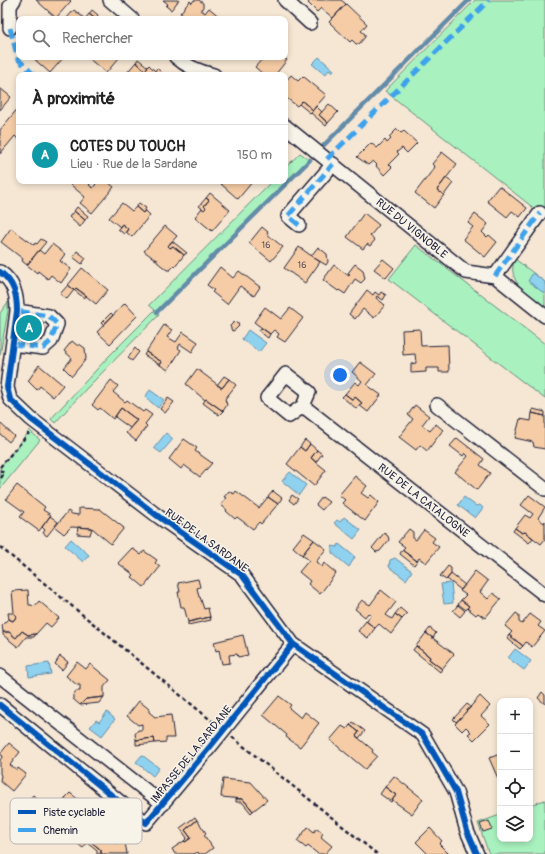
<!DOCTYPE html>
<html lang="fr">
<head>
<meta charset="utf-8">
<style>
  :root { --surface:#fff; --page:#f6f6f6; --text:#222; --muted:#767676; --line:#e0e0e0; --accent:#1a73e8 }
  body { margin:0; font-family:Pangolin,sans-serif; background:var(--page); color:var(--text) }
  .controls { position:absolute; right:12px; bottom:12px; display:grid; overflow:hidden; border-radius:8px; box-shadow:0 2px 6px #0003 }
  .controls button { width:36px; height:36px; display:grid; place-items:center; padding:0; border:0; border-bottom:1px solid var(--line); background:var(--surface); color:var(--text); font:20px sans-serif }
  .you { position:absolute; left:340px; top:375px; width:14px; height:14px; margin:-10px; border:3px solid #fff; border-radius:50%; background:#1a73e8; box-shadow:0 0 0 6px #1a73e833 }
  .badge { display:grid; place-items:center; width:26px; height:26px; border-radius:50%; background:var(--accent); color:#fff; font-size:13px; font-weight:700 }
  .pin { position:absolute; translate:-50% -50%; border:2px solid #fff; box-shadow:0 1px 4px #0006 }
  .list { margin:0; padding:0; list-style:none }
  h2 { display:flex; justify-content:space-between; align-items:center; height:52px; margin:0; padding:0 16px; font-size:17px }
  h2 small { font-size:13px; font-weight:400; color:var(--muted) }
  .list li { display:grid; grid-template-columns:26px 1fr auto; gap:12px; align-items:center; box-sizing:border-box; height:60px; padding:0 16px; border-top:1px solid var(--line) }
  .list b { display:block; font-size:15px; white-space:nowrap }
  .list p { margin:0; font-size:13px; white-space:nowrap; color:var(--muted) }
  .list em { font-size:13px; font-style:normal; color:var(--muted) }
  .icon { flex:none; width:22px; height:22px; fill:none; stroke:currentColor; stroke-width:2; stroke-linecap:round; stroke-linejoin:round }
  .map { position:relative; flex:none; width:545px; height:854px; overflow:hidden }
  .search { position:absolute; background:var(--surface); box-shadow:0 2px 6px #0003; left:16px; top:16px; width:272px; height:44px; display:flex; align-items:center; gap:10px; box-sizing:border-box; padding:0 14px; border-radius:8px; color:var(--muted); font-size:15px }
  .panel { position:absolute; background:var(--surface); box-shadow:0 2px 6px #0003; left:16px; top:72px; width:272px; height:112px; border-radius:8px }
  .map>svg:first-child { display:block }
</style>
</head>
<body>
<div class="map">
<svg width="545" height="854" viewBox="0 0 545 854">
  <rect width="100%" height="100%" fill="#f6e7d4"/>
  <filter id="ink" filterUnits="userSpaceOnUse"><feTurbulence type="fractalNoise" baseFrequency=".025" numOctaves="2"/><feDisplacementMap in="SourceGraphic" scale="8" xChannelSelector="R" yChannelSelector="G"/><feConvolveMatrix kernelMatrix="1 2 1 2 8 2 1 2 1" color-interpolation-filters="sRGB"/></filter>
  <g filter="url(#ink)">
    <path fill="#a9f2bf" stroke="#668a7d" d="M475,0H545V217L385,91Z
      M300,153L310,160L157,312L159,315L85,390L55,423L51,419L58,411L110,355L155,310L149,305L272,181H285V168Z
      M416,245L545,344V399L389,279Z
      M515,259L545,282V307C530,295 505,282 515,259Z
      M8,302V311L0,355V313Z
      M28,318L44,321L40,342L24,339Z
      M29,430L40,440L0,489V467L28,433Z
      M545,800V854H489L478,823L500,815V839H530V805Z"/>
    <path fill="#8ed2f0" stroke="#638ca8" d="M319,57L334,70L332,73L329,70L325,75L312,64Z
      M533,273L545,282V294L528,281Z
      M248,330L266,343L259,352L242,339Z
      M150,390L164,400L158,408L145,397Z
      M166,433L173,439L161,453L154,448Z
      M290,472L306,485L299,495L282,481Z
      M464,497L476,506L480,505L483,508L475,518L458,505Z
      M344,517L361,530L354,539L334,523L337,520L340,522Z
      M71,539L89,555L83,562L65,546Z
      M339,544L355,557L349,567L332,553V546L337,547Z
      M395,558L412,571L406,580L389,567L390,560Z
      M451,583L453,603L444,604L441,584Z
      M515,649L531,661L524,670L508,658Z
      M49,663L51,674L29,677L28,666Z
      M107,712L115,719L102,736L90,727L96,720L99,722Z
      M142,755L159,768L153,776L136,762Z
      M16,819L33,833V836L29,837L26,841L9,828Z"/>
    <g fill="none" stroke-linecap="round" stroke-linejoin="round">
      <path stroke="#638ca8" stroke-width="4.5" d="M324,145L469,0
        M157,312L310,160"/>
    </g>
    <path fill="#f5cca5" stroke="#22223b" d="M36,0H70L71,1L56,18Z
      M163,0H179L171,10L166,6L168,4Z
      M194,0H199L203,3V7L201,10L205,13L209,8L221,18L188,19L180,13L190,1L192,3Z
      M310,0H341L346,4L333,18L321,8L317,12L308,3Z
      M346,4L367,24L361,31L365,34V37L359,44H356L352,40L350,42L329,22Z
      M74,10L85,19L89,14L95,19H66Z
      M92,10L98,15L96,19L89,14Z
      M34,57H64L50,73L33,58Z
      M87,57H118L119,58L106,73Z
      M264,57H283L287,60L275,75H264L255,67Z
      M138,59L148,67L145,70L136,62Z
      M136,62L145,70L149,65L155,71L157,68L162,73L160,75H125Z
      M291,75L298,81L303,76L326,95L313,110L302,101L297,106L285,97L287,94L285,93V82Z
      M0,88L11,97L0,110Z
      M302,101L313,110L310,113L299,104Z
      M329,104L338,112L328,123L319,115Z
      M316,106L322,112L319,115L328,123L326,126L311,113Z
      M19,107V140L15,136L0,154V130Z
      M397,129L401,133L404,131L417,143L407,153L402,148L397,152L399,154L389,164L392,167L384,175L376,166L377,165L373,161L368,165L357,157L371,143L377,148L385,140L387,143L391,139L389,137Z
      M442,152L457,164L437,190L444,195L434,208L415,193L435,167L432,164Z
      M446,178L453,183L444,195L437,190Z
      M74,181H89L91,183L89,185L93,188L98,181H107L114,187L92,213L80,203L85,197L71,185Z
      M224,181H253L238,199L221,184Z
      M499,186L527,208L520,217L512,211L507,217L487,201Z
      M210,193L230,210L212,231L195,217L202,208L204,210L206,208L204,206L209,200L206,198Z
      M206,198L209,200L204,206L206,208L204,210L199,206Z
      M122,203L132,211L136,207L143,213L145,210L150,215L132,237L126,232L128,229L122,224L120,227L109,218Z
      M139,203L146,208L143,213L136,207Z
      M77,207L88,216L85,220L74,211Z
      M74,211L85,220L80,227L69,217Z
      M364,213L379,225L370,236L375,240L370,246L367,244L363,249L347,237Z
      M475,214L488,224L482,232L487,237L489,235L497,242L485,257L463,239L473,227L468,223Z
      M122,224L128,229L124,234L118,229Z
      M165,226L177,236L168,246L170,248L173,246L184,255L175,267L174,266L170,270H167L157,262V259L156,260L144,251Z
      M262,227L268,232L267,234L283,247L271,261L249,243Z
      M11,228L34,245L35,243L37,244L41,239L46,242L27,265L22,261L23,259L1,242Z
      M172,241L187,253L184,255L173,246L170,248L168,246Z
      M52,244L65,254L60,261L71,269L61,283L51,275L48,279L38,271L37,273L27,265L39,250L44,254Z
      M299,247L320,262L305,283L284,268Z
      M318,247L327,254L328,262L326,265L311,256Z
      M77,251L86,258L82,264L73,257Z
      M383,259L394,268L386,278L374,269Z
      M355,264L363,270L365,279L361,283L355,279L345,294L339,290L338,291L323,280L334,265L349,276L350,274L348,273Z
      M220,267L233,278L239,271L260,287L254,296L240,286L227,304L212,292L214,290L207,285Z
      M82,268L108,290L96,304L76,288L74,290L68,285Z
      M68,285L74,290L67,299L60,294Z
      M76,288L87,296L84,298L74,290Z
      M367,290L373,295L375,292L379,295L381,292L386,295L383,300L377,296L376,298L385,305L374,318L363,309L355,319L349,314Z
      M125,303L137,316L110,344L97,332Z
      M265,307L281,319L290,308L303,318L285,342L277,337L279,334L274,330L270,334L254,322Z
      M111,313L113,315L103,325L101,323Z
      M238,322L239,326L235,330L232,331L230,326L233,323Z
      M27,323L32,324L31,333L25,332Z
      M164,325L172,330L167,337L176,342L183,332L198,342L192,352L180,344L178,348L181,350L168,370L160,365L162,362L146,352Z
      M261,328L270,334L268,338L259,331Z
      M420,329L421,346L448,345L449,372H439V368H426V372L411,373V364L416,363L415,354L403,355L402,330Z
      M72,341L78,346L79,344L85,348L86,359L72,376L64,368L72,358L64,351Z
      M135,348L139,352L132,361L128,358Z
      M146,352L162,362L160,365L144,355Z
      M360,362L376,374L367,385L381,395L368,412L359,405L362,403L355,397L353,400L345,394L355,382L359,385L362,381L352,372Z
      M39,365L63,385L53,397L40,386L37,390L28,381Z
      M197,369L222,388L229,379L236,385L225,399L227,405L223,411L206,399L205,400L186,384Z
      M224,376L229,379L222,388L217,385Z
      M111,380L118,386L113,392L125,402L127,400L143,412L145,410L152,415L145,424L147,426L136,441L126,433L137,420L121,408L113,419L100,408L98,410L92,405Z
      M345,394L353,400L355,397L362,403L357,409L342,397Z
      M168,398L174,402L165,413L160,409Z
      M206,399L223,411L219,415L203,403Z
      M415,405L429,416L422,425L430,431L436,424L443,430L427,451L420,445L416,450L399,437L413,419L408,415Z
      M121,408L137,420L130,428L115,417Z
      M533,409L545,412V416L532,413Z
      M532,413L545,416V449L534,447L533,442L515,438L520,419L531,421Z
      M0,423L14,436L9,442L0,434Z
      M457,438L484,459L480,465L490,473L477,490L455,472L468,456L465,453L463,456L450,446Z
      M184,439L197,448L195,451L212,463L200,477L184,465L181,469L169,459Z
      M305,440L310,444L305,451L300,447Z
      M310,444L317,450L311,458L326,470L314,486L287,464L300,447L305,451Z
      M317,450L322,454L316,462L311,458Z
      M355,476L367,486L361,493L368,498L371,495L379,502L365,521L342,503L345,500L339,495Z
      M17,485L45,507L43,510L51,515L39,531L20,517L24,512L6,499Z
      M229,491L234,494L236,491L259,508L268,497L278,504L261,524L259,522L253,529L237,517L235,519L226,511L227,510L221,505L226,498L224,497Z
      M273,491L282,498L278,504L268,497Z
      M292,495L298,499L294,504L289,500Z
      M529,495L545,507L538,518L544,523L545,521V539L541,544L525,532L522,533L515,528L525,515L530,518L533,514L521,505Z
      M322,497L329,502L322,510L316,505Z
      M79,508L100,509L124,528L111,544L92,528L71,527L64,534L55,527L68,511L72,514L79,515Z
      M50,516L58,522L47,536L43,533L45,530L42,527Z
      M78,527L92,528L90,535L77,534Z
      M515,528L522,533L525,532L533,538L529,543L513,531Z
      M409,529L413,532V538L416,540L424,530L435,538L432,542L439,547L426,563L419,558L417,561L402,550L405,547L398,542Z
      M304,533L314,540L302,555L293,547Z
      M384,533L388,536L389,540L380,551L376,552L372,548Z
      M314,540L326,549L316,562L322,567L324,563L336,573L320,594L308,584L310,581L299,572L309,560L302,555Z
      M132,548L141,555L144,551L157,560L155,563L160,567L144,587L132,577L134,575L118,563Z
      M402,550L417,561L414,565L400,554Z
      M448,566L451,568V574L446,580L440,576Z
      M475,571L488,581L480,592L488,599L493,593L501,599L485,618L478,613L476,615L467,608L469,606L461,600L466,595L460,591Z
      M451,574L465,585L461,590L447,579Z
      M198,579L200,587L197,588L199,597H200L204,609L208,608L210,617L188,622L184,607H181L178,592H180L178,583Z
      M28,590L29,605H32L34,607L39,601L59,618L51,627L46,623L36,634L28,635L22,631L16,638L9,632H3L2,625L8,619L13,621L17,616L14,613L12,591Z
      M381,590L396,602L386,615L392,619L395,614L402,619L391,634L379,624L375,628L366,621L371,615L368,613L365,617L355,609L362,600L370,605Z
      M461,600L469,606L466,610L458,604Z
      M458,605L465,611L460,617L453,611Z
      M400,608L407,614L402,619L395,614Z
      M8,613H14L17,616L13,621L9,619Z
      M516,613L519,615V622L522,624L530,614L541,622L538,626L545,631L532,647L526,642L523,646L509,635L512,632L505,626Z
      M210,617L211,620L188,625V622Z
      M366,621L375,628L368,638L358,631Z
      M430,628L436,633L433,638L426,633Z
      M22,631L28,635L36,634L34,637H26L18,647L3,635V632H9L16,638Z
      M426,633L454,654L442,669L429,659L430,657L416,646Z
      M243,635L248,655L238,657L237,654L229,655L230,663L222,664L219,650L216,651L214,642Z
      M509,635L523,646L520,649L507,638Z
      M416,646L430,657L429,659L442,669L440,672L413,650Z
      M60,656L68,662L62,670L55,664Z
      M77,662L86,669L90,664L110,680L104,687V697L86,699L80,705L73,699V695L76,691H80V685H77L66,676Z
      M542,692L545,695V704L538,698Z
      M279,696L291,705L289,708L301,718L305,712L319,723L300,747L286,737L287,735L263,715Z
      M480,696L490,706L481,716L490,724L474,740L468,734L471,732L466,727L462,731L455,724Z
      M104,697L99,703L80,705L86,699Z
      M139,701L149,709V712L155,717L171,715L174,738H166V742L155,743L154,738L136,740L135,734L138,730H142V724L138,725L127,716Z
      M467,704L471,707L456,722L453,719Z
      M353,722L365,731L359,738L356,736L359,732L350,725Z
      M350,725L359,732L356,736L373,750L372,752L377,756L365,769L330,740L342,726L347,729Z
      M154,738L155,743L136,745V740Z
      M9,743L20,752L10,765L17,770L18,768L26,774L12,791L0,781L1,775L0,774V760L3,756L0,754Z
      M500,754V783L489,758Z
      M394,776L423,799L412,814L392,800L396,795L385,787Z
      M223,779L251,782L267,800L253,811L243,799L221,797Z
      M385,787L396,795L391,802L380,794Z
      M70,793L79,800L74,806L65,798Z
      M33,795L45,805L46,815L51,814L50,812L55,811L65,798L74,806L79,800L84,804L71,821L65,822V828L47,829L42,835L34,829L37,825L19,812Z
      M236,799H243L253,811L251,813L242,802H236Z
      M94,815L103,822L97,829L107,837H113L114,843L125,842L127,854H101V850L89,840L87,842L78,835Z
      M195,817L197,820L185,830L191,838L185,842L184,841L187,838L180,828Z
      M197,820L206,833L204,835L213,848L205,854H199L198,852L194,854H175L172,849L184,841L185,842L191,838L185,830Z
      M489,821L492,829L483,832L480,824Z
      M308,827L314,832L317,828L323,833L321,837L332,846L325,854H318L308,846L306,848L297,841Z
      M430,828L442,841L439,844L449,854H428L416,842Z
      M78,835L87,842L83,848L74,841Z
      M89,840L101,850V854H97V850L87,842Z"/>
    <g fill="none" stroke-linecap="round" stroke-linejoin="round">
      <g stroke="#22223b" stroke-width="16">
        <path id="minor" d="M110,0L132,19
          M285,0L310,23
          M10,28V6L14,0
          M176,57C187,67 200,72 214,75
          M285,126L466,272L495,276L545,316
          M299,225L288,216L333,164
          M0,272C14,282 17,295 17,311L7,387L10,399L31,419L159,517L242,575L293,644L423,735L456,792L467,831L477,854
          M495,276L540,213
          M13,344L43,348L51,341L57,324L49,316L17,311
          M286,374L309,392L303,406L289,416L267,398Z
          M437,405L545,489
          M303,406L545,595
          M0,676L163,804
          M0,705L146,823L209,748L293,644"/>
      </g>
      <path stroke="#22223b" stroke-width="2.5" stroke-dasharray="4 3" stroke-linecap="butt" d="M0,467L29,433
        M0,470L4,473L0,480
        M0,547L213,722
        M232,737L377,854"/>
      <use href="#minor" stroke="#f7f3e8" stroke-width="13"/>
      <path stroke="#3ea2ec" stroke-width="5" stroke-dasharray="10 5" stroke-linecap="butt" d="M10,28L18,59L34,75
        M327,159L489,0
        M299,225L288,216L333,164
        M495,276L540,213
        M13,344L43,348L51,341L57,324L49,316L17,311"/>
      <g stroke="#f7f3e8" stroke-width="8">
        <path id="cycleway" d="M0,272C14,282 17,295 17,311L7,387L10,399L31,419L159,517L242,575L293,644L423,735L456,792L467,831L477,854
          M0,705L146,823L209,748L293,644"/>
      </g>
      <use href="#cycleway" stroke="#0057b8" stroke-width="6"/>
    </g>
    <g fill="#949792">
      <circle cx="35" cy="322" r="5.5"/>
      <circle cx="28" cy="336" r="5.5"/>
    </g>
  </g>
  <g text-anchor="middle" stroke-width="3" stroke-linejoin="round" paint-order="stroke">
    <g font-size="9" fill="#574c56">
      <text x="266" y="248">16</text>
      <text x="302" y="268">16</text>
    </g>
    <g font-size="11" fill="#22223b" stroke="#f7f3e8">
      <text transform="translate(412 228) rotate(39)" y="4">RUE DU VIGNOBLE</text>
      <text transform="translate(424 500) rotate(38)" y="4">RUE DE LA CATALOGNE</text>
      <text transform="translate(207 540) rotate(36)" y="4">RUE DE LA SARDANE</text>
      <text transform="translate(191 754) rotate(-51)" y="4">IMPASSE DE LA SARDANE</text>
    </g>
  </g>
  <rect x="10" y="798" width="132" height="46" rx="6" fill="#f7f3e8" stroke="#b7b4b4" stroke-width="1"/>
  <rect x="18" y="810" width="18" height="4" fill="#0057b8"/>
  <rect x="18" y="828" width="18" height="4" fill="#3ea2ec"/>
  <g font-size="11" fill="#22223b">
    <text x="43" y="816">Piste cyclable</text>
    <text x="43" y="834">Chemin</text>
  </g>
</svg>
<div class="controls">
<button>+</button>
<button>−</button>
<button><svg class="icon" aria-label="locate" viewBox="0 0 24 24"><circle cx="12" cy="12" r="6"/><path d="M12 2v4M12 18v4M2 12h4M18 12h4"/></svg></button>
<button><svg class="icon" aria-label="layers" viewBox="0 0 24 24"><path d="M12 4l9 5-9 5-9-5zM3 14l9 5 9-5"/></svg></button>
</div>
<div class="you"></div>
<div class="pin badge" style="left:29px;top:328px;background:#0f9aa8">A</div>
<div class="search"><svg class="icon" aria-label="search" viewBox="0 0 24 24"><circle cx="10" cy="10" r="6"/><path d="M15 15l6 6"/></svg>Rechercher</div>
<section class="panel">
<h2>À proximité<small></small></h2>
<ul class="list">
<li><span class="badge" style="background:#0f9aa8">A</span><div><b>COTES DU TOUCH</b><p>Lieu · Rue de la Sardane</p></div><em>150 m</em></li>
</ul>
</section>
</div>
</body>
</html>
